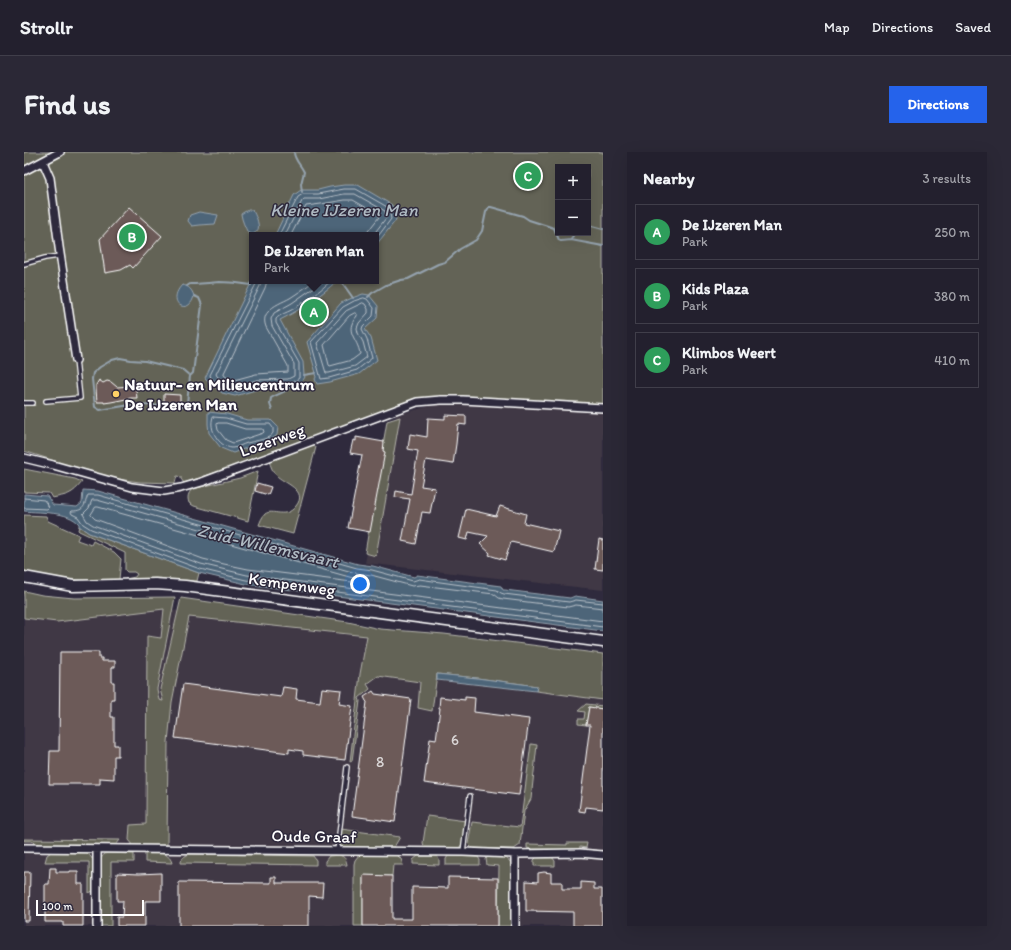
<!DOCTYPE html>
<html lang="en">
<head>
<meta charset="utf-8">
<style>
  :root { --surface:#23202e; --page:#2b2836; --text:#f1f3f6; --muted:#a3a3aa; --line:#403e4a; --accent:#2563eb }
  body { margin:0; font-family:Itim,sans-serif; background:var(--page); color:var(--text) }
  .controls { position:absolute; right:12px; top:12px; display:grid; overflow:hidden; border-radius:0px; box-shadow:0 4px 16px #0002 }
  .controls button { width:36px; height:36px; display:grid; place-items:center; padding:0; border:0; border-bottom:1px solid var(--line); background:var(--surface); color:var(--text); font:20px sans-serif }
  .scale { position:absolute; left:12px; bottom:10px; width:108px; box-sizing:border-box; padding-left:4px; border:2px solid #fff; border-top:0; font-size:11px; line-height:14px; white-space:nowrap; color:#fff; -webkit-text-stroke:3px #2f2a3d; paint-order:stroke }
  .you { position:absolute; left:336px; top:432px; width:14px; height:14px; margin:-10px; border:3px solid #fff; border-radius:50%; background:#1a73e8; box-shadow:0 0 0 6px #1a73e833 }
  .badge { display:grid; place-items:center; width:26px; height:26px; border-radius:50%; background:var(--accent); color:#fff; font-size:13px; font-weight:700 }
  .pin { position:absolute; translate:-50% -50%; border:2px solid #fff; box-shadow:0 1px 4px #0006 }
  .popup { position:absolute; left:225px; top:80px; width:130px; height:52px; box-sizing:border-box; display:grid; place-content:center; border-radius:0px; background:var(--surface); filter:drop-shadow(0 1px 3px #0005); font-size:13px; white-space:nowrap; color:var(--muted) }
  .popup b { font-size:15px; color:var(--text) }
  .popup::after { content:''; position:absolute; left:50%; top:100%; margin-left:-8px; border:8px solid transparent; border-top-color:var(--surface) }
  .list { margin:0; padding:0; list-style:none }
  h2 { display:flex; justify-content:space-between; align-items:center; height:52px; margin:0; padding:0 16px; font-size:17px }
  h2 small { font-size:13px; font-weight:400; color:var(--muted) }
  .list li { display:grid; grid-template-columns:26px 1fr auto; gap:12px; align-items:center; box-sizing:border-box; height:56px; margin:0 8px 8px; padding:0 8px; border:1px solid var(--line); border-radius:0px }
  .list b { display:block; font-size:15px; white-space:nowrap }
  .list p { margin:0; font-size:13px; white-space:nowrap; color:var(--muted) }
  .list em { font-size:13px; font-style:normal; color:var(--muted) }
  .map { position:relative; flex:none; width:579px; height:774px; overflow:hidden; border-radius:0px }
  header { display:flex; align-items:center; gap:24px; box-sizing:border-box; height:56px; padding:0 20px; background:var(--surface); border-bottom:1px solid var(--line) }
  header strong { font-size:19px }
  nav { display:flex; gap:22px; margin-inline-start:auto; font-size:14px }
  .intro { display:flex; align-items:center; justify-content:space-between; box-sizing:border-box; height:96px; padding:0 24px }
  h1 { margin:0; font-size:28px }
  .button { padding:10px 18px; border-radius:0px; background:var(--accent); color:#fff; font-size:14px; font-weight:700 }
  main { display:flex; gap:24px; padding:0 24px }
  aside { flex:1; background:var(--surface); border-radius:0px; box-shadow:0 4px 16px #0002 }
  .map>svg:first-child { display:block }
</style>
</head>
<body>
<header>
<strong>Strollr</strong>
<nav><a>Map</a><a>Directions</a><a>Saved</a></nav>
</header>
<div class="intro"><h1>Find us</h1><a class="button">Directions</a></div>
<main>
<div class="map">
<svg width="579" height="774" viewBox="0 0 579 774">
  <rect width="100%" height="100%" fill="#2f2a3d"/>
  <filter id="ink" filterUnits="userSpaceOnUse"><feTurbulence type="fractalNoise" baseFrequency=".025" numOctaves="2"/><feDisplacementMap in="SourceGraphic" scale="8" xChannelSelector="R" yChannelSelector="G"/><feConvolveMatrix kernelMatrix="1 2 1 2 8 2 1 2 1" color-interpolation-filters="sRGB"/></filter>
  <g filter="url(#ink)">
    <path fill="#413845" d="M421,250L579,260V438L341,411L372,263Z
      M139,457L343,483L514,539L579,547V774H0V465Z"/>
    <path fill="#646456" stroke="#b2b2aa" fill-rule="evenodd" d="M0,0H579V256L454,249L385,254L335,268L217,312L160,331L157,327V325L153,324L151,331L116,330L93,327L51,316L28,308L0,299ZM534,15H564V81H534ZM228,83H352V129H228Z
      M376,265L352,404L341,401L363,269Z
      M289,293L292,295L269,382L235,373C236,370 238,365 241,362C249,356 261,368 272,354C285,338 259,331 252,323C248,319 247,314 245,309Z
      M0,317L51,327L58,330C48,343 43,343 28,346L25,341L0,340Z
      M234,319L224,369L170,354L165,351C163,345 164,342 168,337L216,326Z
      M0,363L22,364L24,369L55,383L53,388L67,393L69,389L90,400L97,407L95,427L92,430C61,428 30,428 0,419Z
      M55,374L65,381L175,421L173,429L139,428L101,430V427L111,425L113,422L110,420H103L101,418V401L55,379L54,378Z
      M0,439L18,443L50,446L151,445L133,537L135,548L139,549L136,537L157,446L324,470L356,477L420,482L579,502V548L512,539L513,534L453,526L413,522L408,559L394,556L396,530L354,524L343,532L346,537L335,546L336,549L328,609L326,610L336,522L343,484L165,465L148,550L144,590L143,694H110L105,688L106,673L122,672L123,484L137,486L140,457L33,470L0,466Z
      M562,552L579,554V561V557L565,555L562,573L554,572V567H560L561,560L554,559Z
      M507,592L513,593L507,647L500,659L496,693L490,697L448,696L444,692L448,670L496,675Z
      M403,664L442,669L438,692L435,696H401L399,691Z
      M317,677L376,685L370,695L346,696H317L315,691Z
      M0,687L96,688L92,693H17L7,689H0Z
      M543,691H563L562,696L556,695L555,698L507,697L503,696V692L543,693Z
      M27,700H61L64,701L69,708V739L65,741V710H21L23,703Z
      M83,701L110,702V710H87V774H75L76,711C77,706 78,703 83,701Z
      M121,701C131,701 145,699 148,711L121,710Z
      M165,702L289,704L292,708V713L157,711C157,706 161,704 165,702Z
      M315,703C321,705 322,707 323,713H301V709L305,704Z
      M335,703H373L377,707L379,713H369L368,724H339V774H330V712L331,708Z
      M394,704H413L415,708V713L389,712V708Z
      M424,704L454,705L456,708V713H422V707Z
      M465,704C475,705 485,703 488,714L487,774H474L475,714L463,713L462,707Z
      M513,705H528L531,709V714H510V708Z"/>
    <path fill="#4e6579" stroke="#95a3af" d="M320,33H334L368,53L372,68L352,93V83H251L270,43L277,38H294L306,35Z
      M224,58H228C231,61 231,64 233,67C235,75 236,78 229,82L224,81C221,75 218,69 217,62L220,60Z
      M175,60L194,63L191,72L176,73L168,74L164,69L166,63Z
      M228,129H313C296,144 276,158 256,168L279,210L280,223L281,225L279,228L272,234L265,236L235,237L211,244L198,241L181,226Z
      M158,133C165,134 168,138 170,144C165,165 141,151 158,133Z
      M339,142L345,143L354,154L353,166L341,177L347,186L353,208L335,222L306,230L293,232L291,227L292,225L291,222L292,221L283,190L317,151L328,146Z
      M184,260L203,262L223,268H247L254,275L253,283L247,288L225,295L209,301L197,296L185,281L184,272Z
      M59,338L74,339L334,412L349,414L390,425L393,423L477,434L479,438H481L546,446L551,444L579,448V479L222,432L175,421L65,381L55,374V372C44,359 17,361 0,359V342L23,344L29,353L53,355L58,351Z
      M413,522L453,526L513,534L512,539L413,528Z"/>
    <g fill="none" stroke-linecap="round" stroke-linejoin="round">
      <path stroke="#b8c1c9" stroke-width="1" d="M255,83L274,45L279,42H294L320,37H332L365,56L367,67L352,87
        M261,83L278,49L280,47H295L320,42H331L361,59L362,66L349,83
        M267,83L282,54L297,52L321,48H329L355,63V65L341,83
        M232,129V132L186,223L187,226C194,232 201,240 211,240C218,240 226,235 232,234C248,230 262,237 275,226V211L252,171V167C256,162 265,160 271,156C283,148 296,139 307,129
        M237,129L236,134L192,222L193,224L203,233L210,235L233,228L264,227L270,224V212L248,174L247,167L250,161L268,151L299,129
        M243,129L241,136L200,221V223L205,227L210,228L232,222L264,220V214L242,175C240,170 240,164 244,160C249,153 259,150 266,146C274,141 282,135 290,129
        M340,146L343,147L350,156L349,164L339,174L338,177L343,187L348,206L333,218L305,226L297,227L287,190L319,155L330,149Z
        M339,151L341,152L344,157V161L335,171L333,176L334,181L339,190L343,205L331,214L305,221H302L293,191L322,159Z
        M331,161L333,162V164C319,180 334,186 336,202L328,208L306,214L305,213L300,193L325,164Z
        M189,265L202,266L222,272H246L249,276V281C248,282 247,284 245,285C239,288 230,289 223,291C219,292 213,296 208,296C195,295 184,277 189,265Z
        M194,271H202L221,277H239L240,280L239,281L209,291L202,288L194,278L193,273Z
        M0,346L20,348L25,355L23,357L0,356
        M72,355H74L329,426L330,429L328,430L224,417L200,412L179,407L71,367L67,363Z
        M579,451L552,448L545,450L480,442L477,441L473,438L395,427L389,429L348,418L333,416L74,343H64C60,352 62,359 48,359L47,360L48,362L54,365L59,372L67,377L176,417L222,428L579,475
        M579,456L552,453L544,455L479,447L475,446L470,442L396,433L388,434L347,423L332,421L73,348H68L65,356L59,362L63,369L69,373L177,412L223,423L579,469"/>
      <path stroke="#95a3af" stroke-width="2" d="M270,0C270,8 277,13 280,20L277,32L278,40
        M564,73L579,77
        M547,88L550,81
        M317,129L329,146
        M163,134L166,132C176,132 185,131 195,130C205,130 216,131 227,133
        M344,145L348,141L362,133L377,128L384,127L414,112L421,110L436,97L452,88L458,79L462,60L465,55H467L499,64L505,68L530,76L535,88L537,89L547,88L579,94
        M280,223L292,221
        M166,224L159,218L121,209L107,208L96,206L88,208L76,215L69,221L68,227L71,255L76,258L106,253L159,254L163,251L166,224L169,221L178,153L175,146L170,144
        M248,258L246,252L247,246C253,242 261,241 265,236"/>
    </g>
    <path fill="#6c5a59" stroke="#fff" d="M105,55L138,84L109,116L106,113L97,118L81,121L76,87Z
      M75,228L79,231L83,229L87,230L93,235L107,234L108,237L109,230H111L113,246H107L87,250L80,251V250H73L72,237V233Z
      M140,242L156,243V251L140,250Z
      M421,263L442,264V273L434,272L432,292L429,312L402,308L397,334L411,336L406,361L398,360L392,392L378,389L386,347L371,345L372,339L387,342L394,299L384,297L386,282L403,285L404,266L421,267Z
      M332,285L360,290L359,299L361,300L346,380L324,376L338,303L326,301L329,288L332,289Z
      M233,331L247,335L244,343L231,339Z
      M476,354L502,362L500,371L535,379L530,400L487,390L481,408L465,403L466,401L456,392L464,384L445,380L443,388L435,386L442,357L472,364Z
      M575,387L579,388V418L571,417Z
      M36,500H75V506H78V509H91V515H88V530H90V547H87V565H90V593H94V604H90V627L76,626V632H25L26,599H35Z
      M159,532L257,545L259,535L273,537L272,547L296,550L298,536L317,538L315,552L328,554L321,608L279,603V599L265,597V601L151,586Z
      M349,539L351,542L387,547L371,670L328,664L343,550L342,549L340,545Z
      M416,545L441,548V545L451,546L450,560L505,567L495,643L400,631L406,587L412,588L416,556H415Z
      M565,555L579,557V657L562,655L561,660L555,659L566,573H562Z
      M26,716H32V720H46V719H54V732H59V774H39V770H21V732H25Z
      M0,720H6L5,769H0Z
      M520,720L527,721V730H538V737H557V730L570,731V737H578V774H549V760L502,759V729L514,730V721Z
      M93,721L115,722L137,721V749H121V774H93V765H98L99,749H93Z
      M339,723L368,724V767H388V735L424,736V725L474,726V774H339Z
      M247,725H252V731H299L298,745L285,744V774H155V730L247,731Z"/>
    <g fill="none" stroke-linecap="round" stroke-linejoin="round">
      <g stroke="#fff" stroke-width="6">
        <path id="lane" d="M0,112L21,106L36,104
          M22,249L56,246L52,208
          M0,251H9
          M313,699L323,615
          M439,700L446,644"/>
      </g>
      <g stroke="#fff" stroke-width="10">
        <path id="street" d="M19,10L26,26L35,95L52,208
          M0,19L36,0
          M0,306L29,313L108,335L140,339L157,336L178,330L393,250L417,248H439L579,256
          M0,696L439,700L491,702L556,701L579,703
          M73,697V774
          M491,774V702"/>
      </g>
      <g stroke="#fff" stroke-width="13">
        <path id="secondary" d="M0,425L49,434L131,432L161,434L579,490"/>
      </g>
      <use href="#lane" stroke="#2f2a3d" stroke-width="3.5"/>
      <use href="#street" stroke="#2f2a3d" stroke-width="7"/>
      <use href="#secondary" stroke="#2f2a3d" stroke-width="10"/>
    </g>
  </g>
  <circle fill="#ffd166" stroke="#2f2a3d" stroke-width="1.5" cx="92" cy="242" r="4"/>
  <g text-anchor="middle" stroke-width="3" stroke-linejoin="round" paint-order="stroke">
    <g font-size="15" fill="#dad6d6">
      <text x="431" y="593">6</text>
      <text x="356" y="615">8</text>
    </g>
    <g font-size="17" font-weight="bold" fill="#fff" stroke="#2f2a3d" text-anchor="start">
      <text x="100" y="238">Natuur- en Milieucentrum<tspan x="100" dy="20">De IJzeren Man</tspan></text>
    </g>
    <g font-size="17" fill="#fff" stroke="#2f2a3d">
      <text transform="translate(248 288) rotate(-20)" y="6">Lozerweg</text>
      <text transform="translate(268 432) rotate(8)" y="6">Kempenweg</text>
      <text transform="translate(290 684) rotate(1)" y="6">Oude Graaf</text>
    </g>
    <g font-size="18" font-style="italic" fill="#afbac3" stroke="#2f2a3d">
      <text x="320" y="64">Kleine IJzeren Man</text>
      <text transform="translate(244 394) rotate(13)" y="6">Zuid-Willemsvaart</text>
    </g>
  </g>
</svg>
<div class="controls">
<button>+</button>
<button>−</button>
</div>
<div class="scale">100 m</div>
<div class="you"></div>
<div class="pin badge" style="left:290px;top:160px;background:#2e9e5b">A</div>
<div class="popup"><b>De IJzeren Man</b>Park</div>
<div class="pin badge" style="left:108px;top:85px;background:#2e9e5b">B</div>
<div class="pin badge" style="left:504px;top:24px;background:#2e9e5b">C</div>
</div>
<aside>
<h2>Nearby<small>3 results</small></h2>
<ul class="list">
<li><span class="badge" style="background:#2e9e5b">A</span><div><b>De IJzeren Man</b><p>Park</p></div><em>250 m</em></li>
<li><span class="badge" style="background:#2e9e5b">B</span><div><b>Kids Plaza</b><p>Park</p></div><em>380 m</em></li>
<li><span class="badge" style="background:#2e9e5b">C</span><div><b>Klimbos Weert</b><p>Park</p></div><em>410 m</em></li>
</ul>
</aside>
</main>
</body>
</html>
